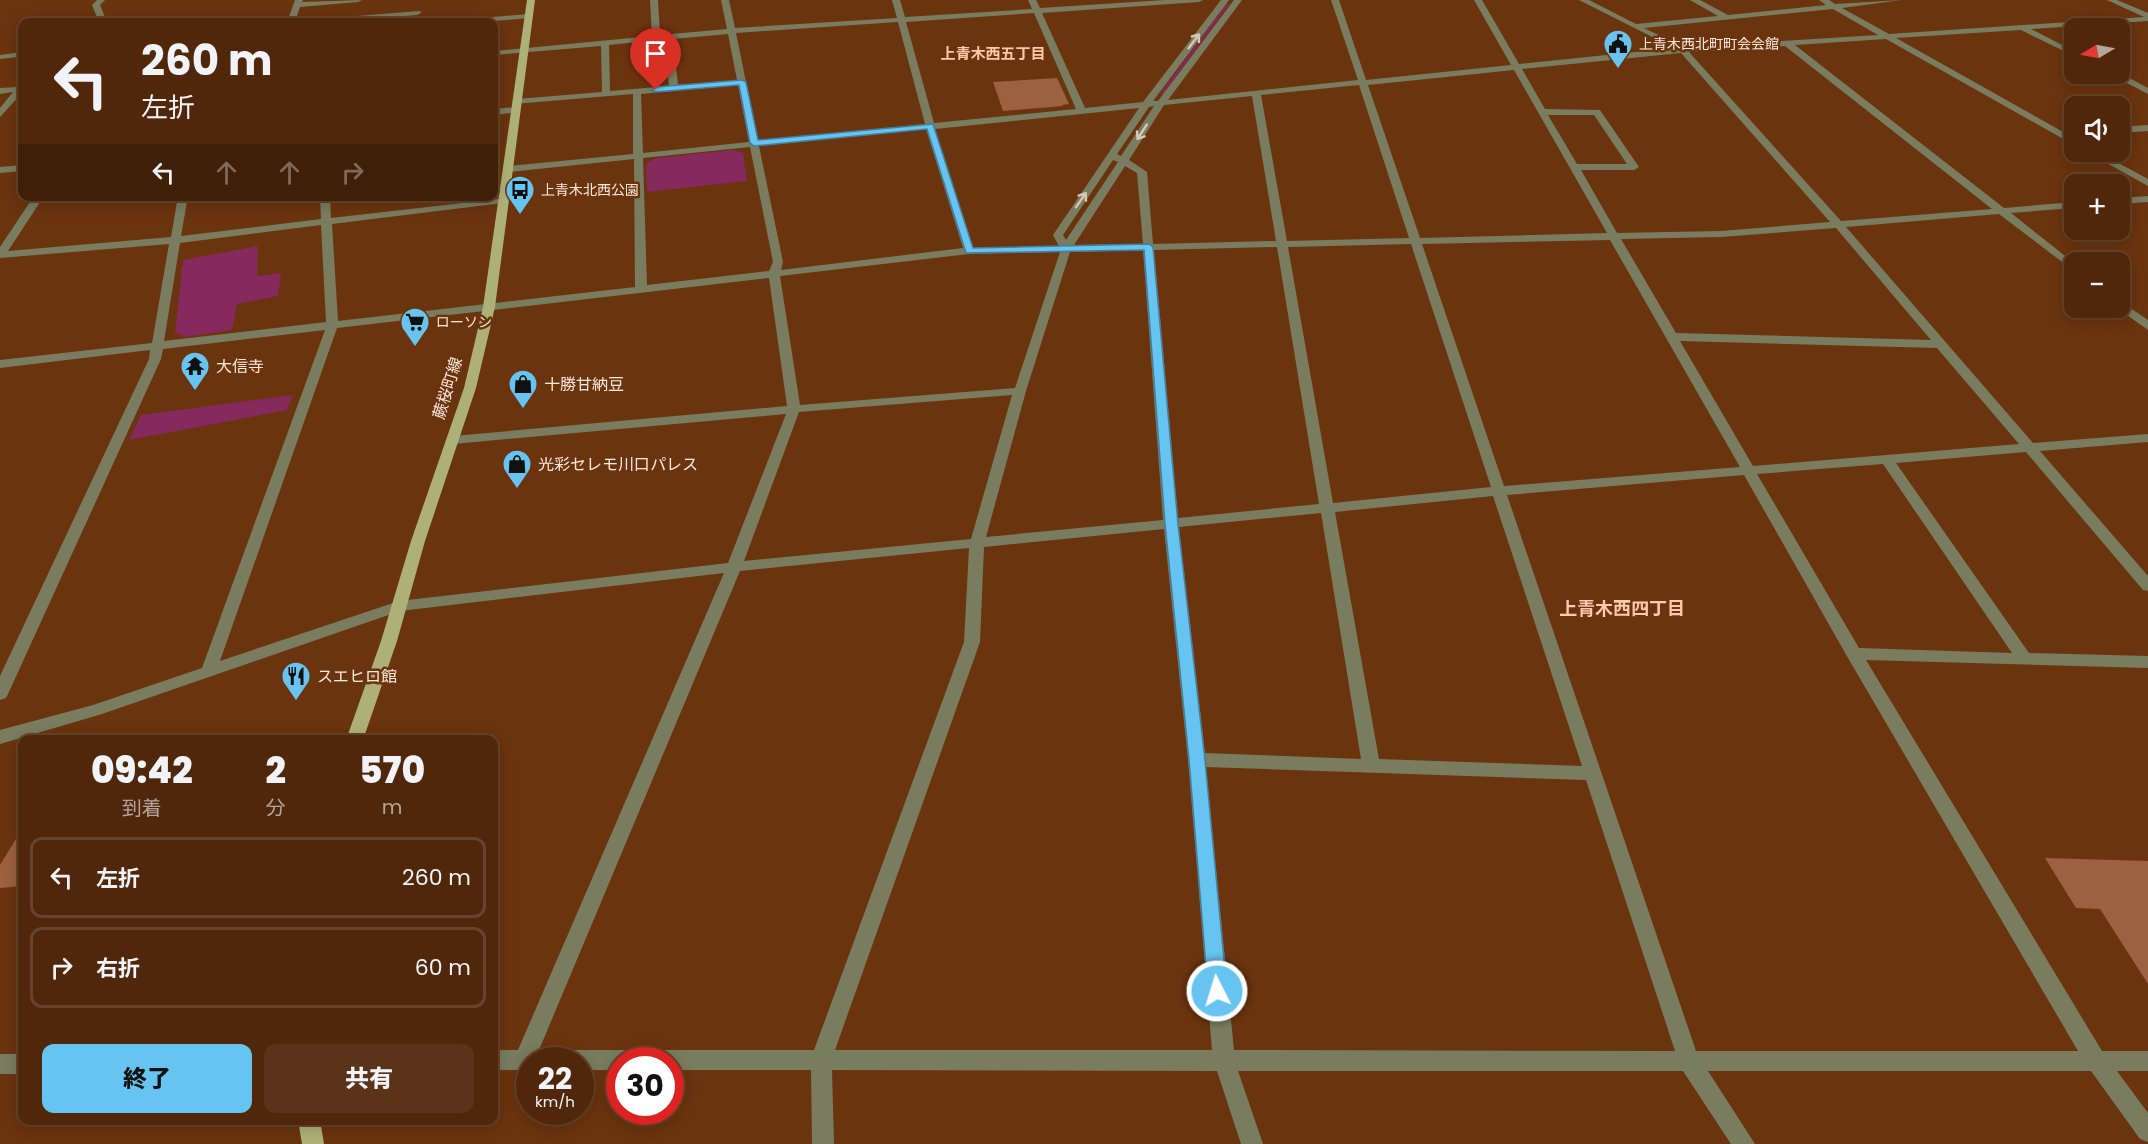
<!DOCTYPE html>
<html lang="ja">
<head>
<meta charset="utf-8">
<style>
  :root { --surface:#50270a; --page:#5a3318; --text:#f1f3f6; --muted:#b4a59c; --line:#67442b; --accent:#67c4f0 }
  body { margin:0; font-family:Poppins,"Noto Sans JP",sans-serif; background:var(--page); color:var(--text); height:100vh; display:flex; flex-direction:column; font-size:22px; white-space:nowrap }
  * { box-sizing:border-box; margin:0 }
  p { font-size:20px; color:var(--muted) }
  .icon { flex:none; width:33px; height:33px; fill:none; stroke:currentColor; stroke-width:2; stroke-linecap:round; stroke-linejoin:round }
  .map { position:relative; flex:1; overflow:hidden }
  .details { position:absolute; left:18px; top:735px; width:480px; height:390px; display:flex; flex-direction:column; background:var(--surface); border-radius:12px; box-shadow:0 3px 15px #0003,0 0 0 2px var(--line) }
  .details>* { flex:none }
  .banner { position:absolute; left:18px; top:18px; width:480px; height:183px; border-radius:12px; box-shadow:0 3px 15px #0003,0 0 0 2px var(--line); background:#50270a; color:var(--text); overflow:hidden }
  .needle { width:39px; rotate:260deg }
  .fabs { position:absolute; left:2064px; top:18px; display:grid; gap:12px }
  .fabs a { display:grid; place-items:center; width:66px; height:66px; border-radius:12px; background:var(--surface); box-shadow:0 3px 15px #0003,0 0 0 2px var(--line); font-size:30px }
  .speed { position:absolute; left:516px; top:1047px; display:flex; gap:12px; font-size:30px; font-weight:700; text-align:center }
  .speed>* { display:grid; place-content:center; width:78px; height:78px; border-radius:50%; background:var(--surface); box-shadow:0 3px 15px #0003,0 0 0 2px var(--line); line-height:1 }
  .speed small { font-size:15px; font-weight:400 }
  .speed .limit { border:9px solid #d22; background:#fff; color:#111 }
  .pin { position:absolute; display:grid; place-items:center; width:51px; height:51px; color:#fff; margin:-62px -26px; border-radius:50% 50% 50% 0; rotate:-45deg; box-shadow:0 0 6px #0007 }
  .pin .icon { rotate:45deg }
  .me { position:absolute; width:66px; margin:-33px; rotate:355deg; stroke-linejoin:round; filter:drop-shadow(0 0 4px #0008) }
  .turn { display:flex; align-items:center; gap:21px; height:126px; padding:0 24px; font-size:27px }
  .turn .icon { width:78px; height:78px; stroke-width:2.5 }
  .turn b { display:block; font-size:42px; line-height:51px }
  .lanes { display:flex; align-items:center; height:57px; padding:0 24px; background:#0003; justify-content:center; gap:30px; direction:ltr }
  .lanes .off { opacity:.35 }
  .eta { display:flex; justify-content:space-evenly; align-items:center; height:102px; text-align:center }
  .eta b { font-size:36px; font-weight:800; line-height:42px }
  .primary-button { display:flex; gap:12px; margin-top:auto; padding:12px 24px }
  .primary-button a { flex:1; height:69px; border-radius:12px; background:var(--accent); color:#111; font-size:24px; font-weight:800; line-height:69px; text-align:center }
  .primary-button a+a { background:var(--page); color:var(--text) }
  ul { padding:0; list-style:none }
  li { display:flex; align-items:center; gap:18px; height:81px; margin:0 12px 9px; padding:0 12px; border:3px solid var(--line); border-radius:12px }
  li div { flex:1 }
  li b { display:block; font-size:22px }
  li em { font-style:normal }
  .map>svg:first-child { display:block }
  .green { fill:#86295c }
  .building { fill:#9c613e }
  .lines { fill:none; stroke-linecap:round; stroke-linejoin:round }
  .minor { fill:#7a7c60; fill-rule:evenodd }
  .major { fill:#aeb177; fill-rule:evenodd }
  .oneway { stroke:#d6c8b8 }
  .route { fill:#67c4f0; stroke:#437f9c; stroke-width:1.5 }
  .labels { text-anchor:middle; stroke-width:5; stroke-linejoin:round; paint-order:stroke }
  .far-poi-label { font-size:14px; fill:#fde8dd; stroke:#6a340e; text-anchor:start }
  .far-neighbourhood-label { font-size:15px; font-weight:bold; fill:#fdc8ab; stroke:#6a340e }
  .poi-label { font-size:16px; fill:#fde8dd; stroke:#6a340e; text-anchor:start }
  .street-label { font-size:16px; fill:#fde8dd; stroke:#6a340e }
  .neighbourhood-label { font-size:18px; font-weight:bold; fill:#fdc8ab; stroke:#6a340e }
</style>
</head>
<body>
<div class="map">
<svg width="2148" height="1144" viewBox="0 0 2148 1144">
  <rect width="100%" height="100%" fill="#6a340e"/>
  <!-- green -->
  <path class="green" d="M1230 3 1163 94H1160L1226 4Z
    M733 150 743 153 747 181 647 192 646 164 656 158Z
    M258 246 257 276 281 273 278 296 237 304 232 330 185 337 175 332 183 260Z
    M293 395 287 410 129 440 141 415Z"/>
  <!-- building -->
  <path class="building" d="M1057 78 1069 104 1062 105 1063 106 1003 111 993 82Z
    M22 829V886L0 888V865Z
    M2045 858 2148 861V984L2100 909 2076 908Z"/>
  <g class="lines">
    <!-- minor -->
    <path class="minor" d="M97 0H105L100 5 107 22H99L92 5Z
      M295 0H303L302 2 362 0 358 2 300 7 295 22H287Z
      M650 0H658L660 35 727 29 721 0H729L735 28 897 18 892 0H900L905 17 1032 9 1028 0H1036L1040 8 1165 0H1203L1199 2 1042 13 1085 108 1143 102 1221 0H1229L1153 101H1158L1234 0H1242L1168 100 1358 80 1331 0H1339L1366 80 1511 65 1474 0H1482L1519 64 1674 48 1579 0H1589L1636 24 1718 16 1690 0H1700L1728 15 1826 5 1819 0H1829L1835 4 1902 0 1842 8 1889 34 2144 17 2107 0H2117L2148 13V21L2031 29 2074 51V56L2021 30 1896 38 2074 138V145L1886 39 1795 45 2004 208 2074 202V208L2011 213 2074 263V271L1999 214 1846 227 2033 443 2148 434V442L2040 451 2148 576V591L2143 590 2026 452 1896 463 2029 653 2148 656V668L1866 660 2102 1051H2148V1071H2117L2148 1113V1142L2140 1139 2091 1071H1708L1755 1144H1731L1683 1071H1238L1263 1144H1241L1217 1071 832 1070 834 1144H812L811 1070H670V1060H620V1070H580V1060H530V1070H494V1050H518L724 573 400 611 102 714 0 744V730L93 705 202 668 325 330 163 349 161 359 8 694 6 698 0 700V676L149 359 150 350 0 368V360L152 343 169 244 0 258V247L34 196H44L8 251 171 237 178 196H188L181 236 321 219 320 196H330L331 218 507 198V202L503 203 332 224 338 321 635 287 634 159 509 172 504 169 509 166 633 154V94L514 104 513 102 517 99 602 92 601 46 494 55V51L652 36ZM1833 9 1878 35 1684 47 1644 28ZM1034 13 1076 109 934 123 906 22ZM898 22 925 124 758 141 736 33ZM728 34 737 80 678 85 673 39ZM656 40H665L669 86 610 91 609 45ZM1785 46 1992 209 1841 221 1689 52ZM1681 53 1830 222 1721 231 1617 233 1581 170H1634L1639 167 1600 110 1545 109 1522 69ZM1514 70 1607 233 1420 238 1368 85ZM738 85 749 142 643 153 641 94ZM1359 85 1409 238 1287 241 1261 95ZM1252 96 1276 241 1153 244 1147 172 1129 160 1164 105ZM1154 106 1121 156 1117 154 1149 107ZM1139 108 1053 235 1059 246 973 248 935 129ZM1548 115H1594L1627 164H1577ZM926 129 963 248 781 270 783 262 759 146ZM750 147 773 262 769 271 647 285 643 158ZM1113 160 1118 162 1066 240 1063 235ZM1125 166 1137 173 1143 244 1074 245ZM321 225 326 322 164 341 180 243ZM1836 228 1931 340 1676 333 1621 239 1721 237ZM1610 240 1740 467 1504 486 1422 244ZM1411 244 1491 487 1333 503 1288 247ZM1277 247 1319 504 1178 518 1154 250ZM1143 250 1163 520 986 537 1026 391 1070 252ZM1060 252 1015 388 800 405 780 276 969 254ZM769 278 787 406 453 436 446 440 453 444 786 414 728 563 399 601 220 661 337 328ZM1680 341 1937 348 2019 444 1753 466ZM1012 395 971 539 744 561 799 412ZM1883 464 2012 653 1859 648 1757 474ZM1744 475 1848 658 2078 1051H1696L1507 495ZM1493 496 1582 766 1379 759 1335 512ZM1321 513 1361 759 1205 753 1179 527ZM1164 529 1188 760 1212 1050H835L980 642 984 547ZM969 548 964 642 814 1050H539L740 571ZM1206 767 1586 780 1675 1051 1234 1050Z
      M420 11 421 13 417 15 330 22H303L307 20Z
      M529 14H532V18L479 22H453L457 20Z
      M22 52V93L0 117V108L13 92 0 94V88L17 87 18 57 0 59V55Z
      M2120 73 2148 88V94L2110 74Z
      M516 107 519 108V112L494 115V109Z
      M2148 125V131L2120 133V127Z
      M2087 152H2098L2148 179V186Z
      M22 165V171L0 173V167Z
      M2148 196V202L2120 204V198Z
      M2120 301 2148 320V330L2117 308H2120Z
      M0 1054H22V1074H0Z"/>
    <!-- major -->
    <path class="major" d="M527 0H535L495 307 476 388 425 541 397 641 363 740H346L381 641 411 541 464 388 483 307Z
      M298 1120H320L324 1144H302Z"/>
  </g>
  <!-- one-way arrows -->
  <defs><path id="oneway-shaft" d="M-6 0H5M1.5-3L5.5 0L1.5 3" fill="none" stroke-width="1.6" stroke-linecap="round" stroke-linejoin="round" transform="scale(1.5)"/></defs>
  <g class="oneway">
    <use href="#oneway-shaft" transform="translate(1194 41) rotate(-53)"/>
    <use href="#oneway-shaft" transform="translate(1142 132) rotate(123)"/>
    <use href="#oneway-shaft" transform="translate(1081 200) rotate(-55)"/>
  </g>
  <!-- route -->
  <path class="route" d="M742 80 746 82 758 140 933 124 973 248 1149 244 1153 247 1178 524 1205 760 1227 991 1224 997 1217 1000 1211 997 1208 991 1189 760 1165 524 1144 250 966 253 927 129 754 146 750 143 739 85 656 92 652 90 656 87Z"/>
  <!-- icons -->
  <defs>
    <g id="civic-pin" transform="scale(1.5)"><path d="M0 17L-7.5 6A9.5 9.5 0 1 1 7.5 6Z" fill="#67c4f0" stroke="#6a340e"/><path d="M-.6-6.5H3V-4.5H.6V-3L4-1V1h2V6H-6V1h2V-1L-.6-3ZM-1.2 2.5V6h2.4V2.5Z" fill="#111"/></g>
    <g id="bus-pin" transform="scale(1.5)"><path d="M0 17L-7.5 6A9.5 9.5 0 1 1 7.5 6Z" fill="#67c4f0" stroke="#6a340e"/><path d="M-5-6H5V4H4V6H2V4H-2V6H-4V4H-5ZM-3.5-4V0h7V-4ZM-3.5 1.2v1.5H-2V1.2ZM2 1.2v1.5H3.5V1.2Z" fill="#111"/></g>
    <g id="supermarket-pin" transform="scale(1.5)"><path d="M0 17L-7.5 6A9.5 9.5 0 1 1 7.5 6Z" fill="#67c4f0" stroke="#6a340e"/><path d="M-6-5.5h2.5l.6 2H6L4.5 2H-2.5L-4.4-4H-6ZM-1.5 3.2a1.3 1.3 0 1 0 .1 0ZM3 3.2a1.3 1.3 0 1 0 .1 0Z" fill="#111"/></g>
    <g id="temple-pin" transform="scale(1.5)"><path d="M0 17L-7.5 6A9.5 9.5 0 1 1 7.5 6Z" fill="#67c4f0" stroke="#6a340e"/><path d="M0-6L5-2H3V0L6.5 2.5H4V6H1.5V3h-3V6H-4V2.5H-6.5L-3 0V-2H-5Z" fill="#111"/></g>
    <g id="shop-pin" transform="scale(1.5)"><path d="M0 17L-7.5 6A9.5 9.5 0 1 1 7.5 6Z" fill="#67c4f0" stroke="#6a340e"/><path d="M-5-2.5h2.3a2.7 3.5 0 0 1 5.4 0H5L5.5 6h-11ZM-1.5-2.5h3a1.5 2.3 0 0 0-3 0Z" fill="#111"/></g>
    <g id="restaurant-pin" transform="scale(1.5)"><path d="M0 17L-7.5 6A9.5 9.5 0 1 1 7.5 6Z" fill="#67c4f0" stroke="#6a340e"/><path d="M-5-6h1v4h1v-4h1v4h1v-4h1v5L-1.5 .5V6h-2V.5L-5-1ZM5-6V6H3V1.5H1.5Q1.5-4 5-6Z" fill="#111"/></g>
  </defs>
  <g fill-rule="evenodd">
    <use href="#civic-pin" x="1618" y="44"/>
    <use href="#bus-pin" x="520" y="190"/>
    <use href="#supermarket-pin" x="415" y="322"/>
    <use href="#temple-pin" x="195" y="366"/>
    <use href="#shop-pin" x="523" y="384"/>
    <use href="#shop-pin" x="517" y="464"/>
    <use href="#restaurant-pin" x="296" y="676"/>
  </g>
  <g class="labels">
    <!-- far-poi labels -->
    <g class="far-poi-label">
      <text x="1639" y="49">上青木西北町町会会館</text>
      <text x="541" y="195">上青木北西公園</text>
      <text x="436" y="327">ローソン</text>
    </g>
    <!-- far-neighbourhood labels -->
    <g class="far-neighbourhood-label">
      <text x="993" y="59">上青木西五丁目</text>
    </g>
    <!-- poi labels -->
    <g class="poi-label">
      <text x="216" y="372">大信寺</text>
      <text x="544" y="390">十勝甘納豆</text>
      <text x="538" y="470">光彩セレモ川口パレス</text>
      <text x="317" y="682">スエヒロ館</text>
    </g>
    <!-- street labels -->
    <g class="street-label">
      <text transform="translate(447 388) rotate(-73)" y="6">蕨桜町線</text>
    </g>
    <!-- neighbourhood labels -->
    <g class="neighbourhood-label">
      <text x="1622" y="615">上青木西四丁目</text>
    </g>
  </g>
</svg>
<div class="fabs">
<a><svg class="needle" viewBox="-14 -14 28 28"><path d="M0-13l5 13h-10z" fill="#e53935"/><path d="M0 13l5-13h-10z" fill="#b4a59c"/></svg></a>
<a><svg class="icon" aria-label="sound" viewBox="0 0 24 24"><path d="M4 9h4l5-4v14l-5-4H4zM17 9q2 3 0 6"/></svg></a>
<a>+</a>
<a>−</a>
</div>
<div class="speed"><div>22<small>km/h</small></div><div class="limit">30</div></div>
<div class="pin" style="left:656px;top:90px;background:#d93025"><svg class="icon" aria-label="arrive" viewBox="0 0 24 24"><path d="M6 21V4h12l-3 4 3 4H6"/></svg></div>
<svg class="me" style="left:1217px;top:991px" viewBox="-20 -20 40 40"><circle r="17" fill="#67c4f0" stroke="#fff" stroke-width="3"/><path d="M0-11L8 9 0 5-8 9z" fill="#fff"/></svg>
<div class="banner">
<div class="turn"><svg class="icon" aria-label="left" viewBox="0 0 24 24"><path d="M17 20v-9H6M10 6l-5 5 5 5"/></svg><div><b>260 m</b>左折</div></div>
<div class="lanes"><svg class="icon" aria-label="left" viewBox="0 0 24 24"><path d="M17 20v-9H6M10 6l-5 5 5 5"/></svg><svg class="icon off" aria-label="ahead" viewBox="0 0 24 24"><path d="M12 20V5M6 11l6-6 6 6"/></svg><svg class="icon off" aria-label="ahead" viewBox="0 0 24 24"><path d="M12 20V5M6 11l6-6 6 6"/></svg><svg class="icon off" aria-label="right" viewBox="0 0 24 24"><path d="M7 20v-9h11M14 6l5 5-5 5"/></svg></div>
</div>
<section class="details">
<div class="eta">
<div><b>09:42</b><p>到着</p></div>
<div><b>2</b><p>分</p></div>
<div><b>570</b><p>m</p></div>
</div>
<ul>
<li><svg class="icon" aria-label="left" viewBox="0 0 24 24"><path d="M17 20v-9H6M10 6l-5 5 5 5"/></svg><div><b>左折</b></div><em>260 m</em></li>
<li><svg class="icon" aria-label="right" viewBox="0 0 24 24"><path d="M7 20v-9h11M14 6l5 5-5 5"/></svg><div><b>右折</b></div><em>60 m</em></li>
</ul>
<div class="primary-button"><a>終了</a><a>共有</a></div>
</section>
</div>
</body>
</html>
